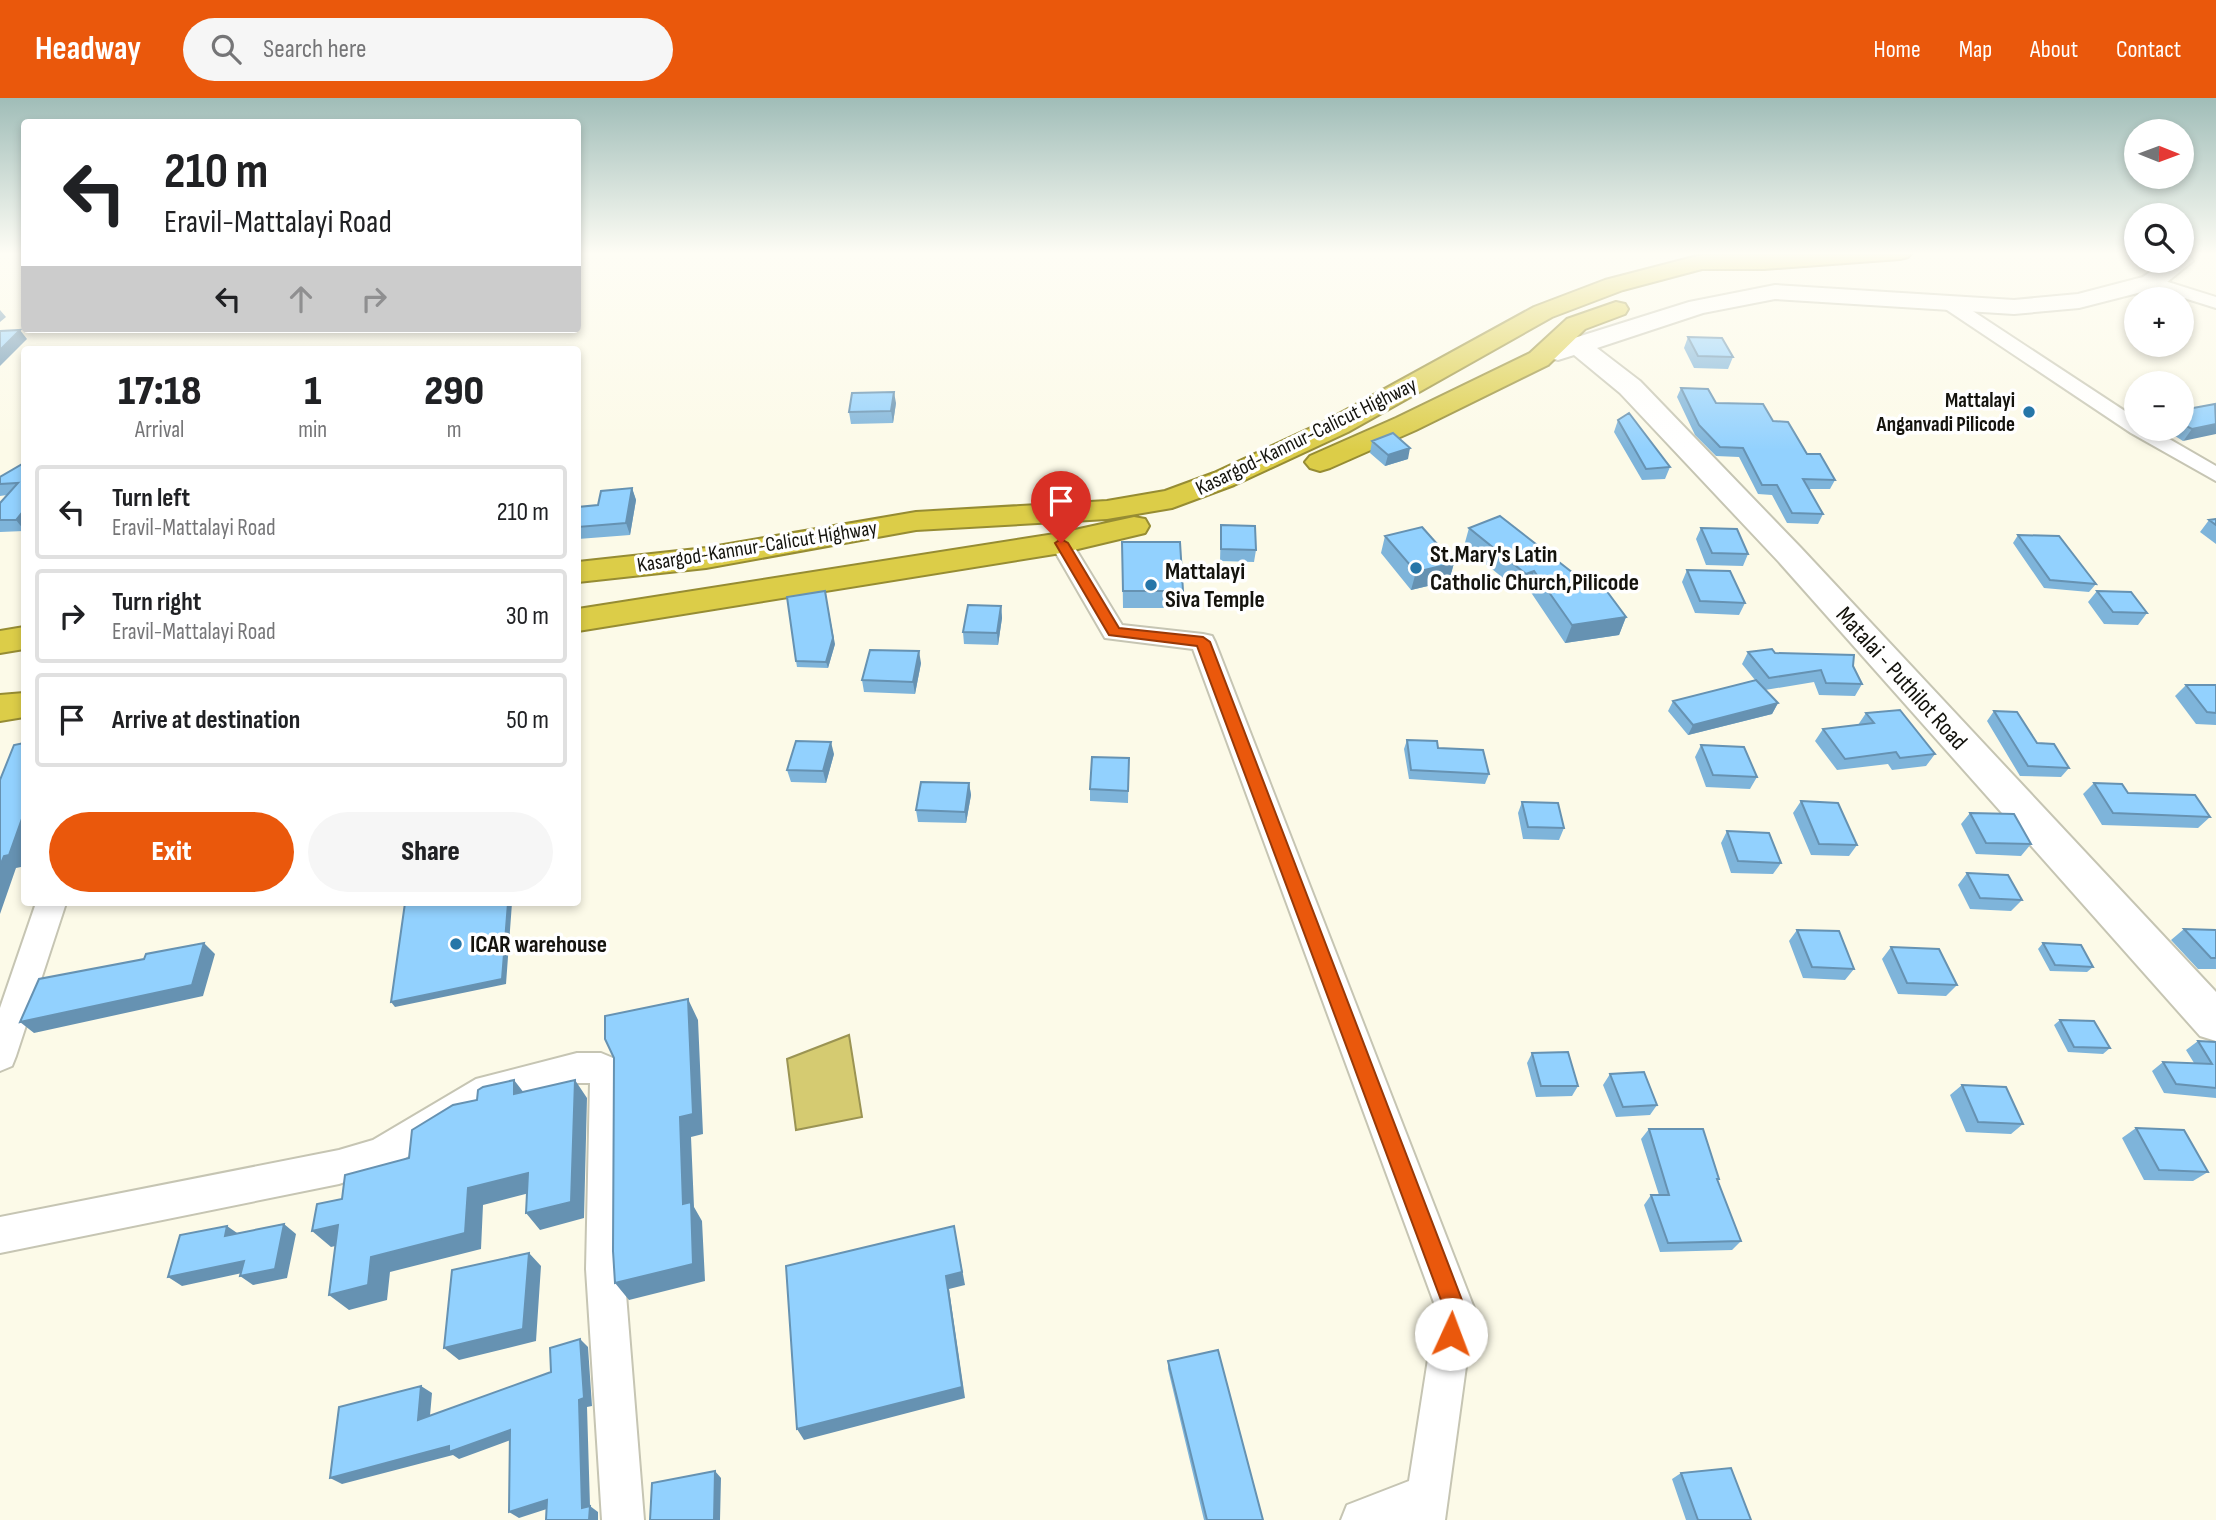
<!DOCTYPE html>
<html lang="en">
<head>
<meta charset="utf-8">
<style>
  :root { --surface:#fff; --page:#f6f6f6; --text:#202124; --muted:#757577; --line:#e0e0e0; --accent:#ea580c }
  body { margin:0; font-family:"Sofia Sans Condensed",sans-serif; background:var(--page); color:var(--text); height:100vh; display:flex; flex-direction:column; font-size:26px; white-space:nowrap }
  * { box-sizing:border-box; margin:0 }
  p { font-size:23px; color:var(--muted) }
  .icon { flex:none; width:38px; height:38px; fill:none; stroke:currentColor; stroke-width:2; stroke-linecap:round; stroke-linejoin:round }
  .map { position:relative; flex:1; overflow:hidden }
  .drawer { position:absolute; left:21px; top:248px; width:560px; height:560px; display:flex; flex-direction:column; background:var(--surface); border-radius:7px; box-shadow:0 4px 10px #0003 }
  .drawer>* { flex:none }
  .guide { position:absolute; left:21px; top:21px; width:560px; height:214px; border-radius:7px; box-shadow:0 4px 10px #0003; background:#fff; color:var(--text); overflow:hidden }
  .needle { width:46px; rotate:91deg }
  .fabs { position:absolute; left:2124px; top:21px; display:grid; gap:14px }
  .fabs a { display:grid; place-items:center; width:70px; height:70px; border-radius:50%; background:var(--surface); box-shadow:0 4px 10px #0003; font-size:35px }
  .pin { position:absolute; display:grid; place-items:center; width:60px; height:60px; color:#fff; margin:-72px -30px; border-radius:50% 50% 50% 0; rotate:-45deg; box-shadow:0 0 7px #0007 }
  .pin .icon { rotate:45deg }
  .me { position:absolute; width:77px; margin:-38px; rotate:2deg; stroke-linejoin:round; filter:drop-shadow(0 0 5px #0008) }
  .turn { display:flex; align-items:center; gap:24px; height:147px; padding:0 28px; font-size:32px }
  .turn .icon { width:91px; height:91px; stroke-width:2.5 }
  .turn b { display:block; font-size:49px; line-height:60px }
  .lanes { display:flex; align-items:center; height:66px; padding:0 28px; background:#0003; justify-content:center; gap:35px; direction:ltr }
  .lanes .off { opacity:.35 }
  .eta { display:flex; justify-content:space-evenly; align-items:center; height:119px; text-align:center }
  .eta b { font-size:42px; font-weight:800; line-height:49px }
  .primary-button { display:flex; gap:14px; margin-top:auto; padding:14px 28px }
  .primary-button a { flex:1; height:80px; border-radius:42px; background:var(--accent); color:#fff; font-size:28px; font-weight:800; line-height:80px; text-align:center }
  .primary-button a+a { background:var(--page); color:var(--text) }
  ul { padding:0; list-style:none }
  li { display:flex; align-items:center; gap:21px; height:94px; margin:0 14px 10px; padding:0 14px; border:4px solid var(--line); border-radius:7px }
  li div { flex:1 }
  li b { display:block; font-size:26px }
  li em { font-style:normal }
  header { display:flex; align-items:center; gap:42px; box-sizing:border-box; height:98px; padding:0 35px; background:var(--accent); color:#fff }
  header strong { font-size:33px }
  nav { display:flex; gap:38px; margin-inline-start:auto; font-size:24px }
  .search { width:490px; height:63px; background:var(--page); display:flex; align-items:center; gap:18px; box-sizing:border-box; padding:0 24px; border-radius:38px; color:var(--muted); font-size:26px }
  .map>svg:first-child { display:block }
  .water { fill:#d5cb71; stroke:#9b9453; stroke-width:2 }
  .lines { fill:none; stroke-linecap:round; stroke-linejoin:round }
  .street-casing { stroke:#c6c5b3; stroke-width:4 }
  .secondary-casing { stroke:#c6c5b3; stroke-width:4 }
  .highway-casing { stroke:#968c33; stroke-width:4 }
  .street { fill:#fff; fill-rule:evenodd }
  .secondary { fill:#fff; fill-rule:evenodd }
  .highway { fill:#dccd48; fill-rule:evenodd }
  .wall { fill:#7eb4da }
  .shaded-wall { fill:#6692b2 }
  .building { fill:#92d1fe; stroke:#6692b2; stroke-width:2 }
  .route { fill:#ea580c; stroke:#983908; stroke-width:2 }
  .poi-dot { fill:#2676a8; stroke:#fff; stroke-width:2.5 }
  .labels { text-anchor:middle; stroke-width:7; stroke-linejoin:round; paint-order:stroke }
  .far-poi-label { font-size:21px; font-weight:bold; fill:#14130d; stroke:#fff; text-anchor:end }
  .far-street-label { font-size:21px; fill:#14130d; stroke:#fff }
  .poi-label { font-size:24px; font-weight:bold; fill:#14130d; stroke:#fff; text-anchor:start }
  .street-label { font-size:24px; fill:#14130d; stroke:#fff }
</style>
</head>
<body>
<header>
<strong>Headway</strong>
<div class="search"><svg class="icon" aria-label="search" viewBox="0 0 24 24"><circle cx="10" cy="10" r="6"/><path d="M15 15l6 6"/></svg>Search here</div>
<nav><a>Home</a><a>Map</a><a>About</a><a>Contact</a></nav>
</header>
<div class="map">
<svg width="2216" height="1422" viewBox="0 0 2216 1422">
  <rect width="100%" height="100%" fill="#fcfae8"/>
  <!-- water -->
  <path class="water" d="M849 937 862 1019 796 1032 787 961Z"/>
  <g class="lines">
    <!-- street casing -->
    <g class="street-casing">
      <path id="street" d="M2152 179 2216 199V210L2146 188 2143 184 2146 180Z
        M1950 201 1956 202 2137 321V331H2152L2216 368V383L2131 335 1944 210 1941 206Z
        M1061 438 1069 440 1122 527 1203 536 1212 538 1215 544 1474 1210 1445 1422H1341L1347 1407 1409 1383 1436 1210 1193 551 1105 540 1050 445 1053 440Z
        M36 805H66L16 958 12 968 0 973V910Z
        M577 955H601L613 960 624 981V1171L644 1422H602L586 1171 590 985H577L496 1005 394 1067 339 1086 0 1155V1119L339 1052 373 1042 476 981Z"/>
    </g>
    <!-- secondary casing -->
    <g class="secondary-casing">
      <path id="secondary" d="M2182 156 2189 158 2193 163 2161 189 2079 210 2014 216 1775 201 1703 215 1597 250 1640 283 1801 450 2216 894V943L2200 938 1779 464 1620 295 1574 257 1558 262 1549 260 1545 254 1549 248 1568 242 1689 204 1775 187 2014 202 2078 196 2143 179 2166 163H2182Z"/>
    </g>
    <!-- highway casing -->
    <g class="highway-casing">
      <path id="highway" d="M1810 154H1912L1908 159 1900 161 1764 171H1702L1623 192 1552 219 1348 334 1234 387 1172 410 1107 421 916 432 706 470 578 484V464L706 450 916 414 1107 403 1165 393 1214 375 1328 322 1534 209 1605 182 1701 157Z
        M1616 204 1625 206 1628 211 1625 216 1585 231 1548 267 1416 332 1330 370 1320 373 1310 370 1305 364 1310 358 1396 320 1530 255 1567 221Z
        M1134 419 1145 421 1149 428 1145 435 1061 455 578 533V511L1061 435Z
        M24 529V551L0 555V533Z
        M24 595V619L0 623V597Z"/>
    </g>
    <!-- street -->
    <use href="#street" class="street"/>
    <!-- secondary -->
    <use href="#secondary" class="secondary"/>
    <!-- highway -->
    <use href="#highway" class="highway"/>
  </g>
  <!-- wall -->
  <path class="wall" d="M1688 239 1733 259 1728 271 1694 270 1684 250Z
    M1681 290 1716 305 1773 323 1835 382 1830 391H1809L1823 416 1818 426 1787 425 1772 397 1758 396 1739 359 1716 358 1695 337 1677 299Z
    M896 305 893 325 851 326 849 314Z
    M2215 306 2183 343 2164 331H2182V312Z
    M1618 322 1670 369 1665 381 1642 382 1614 334Z
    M1372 343 1408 361 1385 368 1370 355Z
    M24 365V433L0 434V405L7 397 0 398V379Z
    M632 390 636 402 630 437 578 441V409L598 407Z
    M2216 421V446L2200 434 2209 422Z
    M1221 427 1256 452 1254 464 1220 463Z
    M1469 430 1626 519 1619 537 1565 545 1528 490 1520 494 1464 448Z
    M1701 430 1748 456 1743 468 1706 467 1696 441Z
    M2018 437 2096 486 2089 494 2044 490 2013 445Z
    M1385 438 1454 465 1449 483 1411 492 1381 455Z
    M1122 444 1183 493 1182 510H1123Z
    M1687 472 1745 505 1739 517 1695 515 1682 484Z
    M2097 493 2147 515 2138 527 2104 526 2088 504Z
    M1001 508 1002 520 998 547 964 546 963 534Z
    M835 546 828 570 797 569 796 563Z
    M1748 554 1775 555 1853 568 1862 586 1855 598 1819 597 1814 584 1765 592 1778 605 1772 616 1688 637 1668 613 1673 603 1755 582 1742 566Z
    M921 565 915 596 864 594 862 582Z
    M2186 587H2216V627L2196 626 2175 598Z
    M1994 613 2069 670 2061 679 2020 678 1987 623Z
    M1866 615 1935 656 1926 668 1892 672 1888 666 1837 672 1815 643 1823 631 1858 627Z
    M1407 642 1438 650 1489 676 1485 686 1409 681 1404 651Z
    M1701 647 1757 679 1750 691 1706 689 1695 659Z
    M834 656 826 685 791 684 787 672Z
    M1129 660 1128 705 1090 703V691Z
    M969 685 971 697 966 725 918 724 916 712Z
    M2094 685 2128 695 2210 719 2198 730 2102 727 2083 696Z
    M1801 703 1857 747 1849 758 1811 757 1793 715Z
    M1522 704 1564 730 1559 742 1523 741 1518 715Z
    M1970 715 2031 746 2021 758 1976 756 1961 726Z
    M1727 733 1781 765 1773 776 1731 775 1721 745Z
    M1967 775 2022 802 2011 813 1970 811 1958 787Z
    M2184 831 2216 832V871H2198L2171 842Z
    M1797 832 1854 871 1845 882 1803 880 1789 843Z
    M2043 845 2093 869 2087 874 2050 873 2038 851Z
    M1891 849 1957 887 1946 898 1898 896 1882 861Z
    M2060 922 2110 950 2103 956 2068 954 2054 927Z
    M2198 943 2216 944V1000L2164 995 2152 973 2163 964 2194 965 2186 952Z
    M1532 955 1578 988 1572 998 1536 999 1527 965Z
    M1610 976 1657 1007 1650 1017 1616 1019 1603 987Z
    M1962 987 2023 1026 2011 1036 1966 1034 1950 997Z
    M2136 1030 2208 1074 2193 1083 2144 1082 2122 1040Z
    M1649 1031 1719 1081 1717 1083 1741 1143 1732 1152 1660 1154 1644 1107 1651 1097H1659L1641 1041Z
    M1168 1263 1263 1422H1204L1168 1271Z
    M1681 1375 1751 1422H1686L1672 1381Z"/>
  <!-- shaded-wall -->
  <path class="shaded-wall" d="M0 212 6 219 0 224Z
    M20 232 27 241 0 268V252Z
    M894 294 896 305 893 325 891 313Z
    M2216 326V336L2183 343 2192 331Z
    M1410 350 1408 361 1385 368 1388 357Z
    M632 390 636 402 630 437 626 425Z
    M24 412V432L16 422Z
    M1454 465 1449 483 1411 492 1416 474Z
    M1534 473 1528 490 1520 494 1526 476Z
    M826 499 835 546 828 570 826 564Z
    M1001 508 1002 520 998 547 997 535Z
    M1626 519 1619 537 1565 545 1572 527Z
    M919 553 921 565 915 596 913 584Z
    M1778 605 1772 616 1688 637 1693 627Z
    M831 644 834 656 826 685 823 673Z
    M969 685 971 697 966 725 965 714Z
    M24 715V759L21 769 16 770 0 816V768L4 758Z
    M168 805H181L170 807Z
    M508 805H512L506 886 395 909 391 904Z
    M204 845 215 856 203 898 34 935 20 924Z
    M688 901 698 922 703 1036 691 1039 694 1109 702 1123 705 1183 629 1202 615 1185 683 1106 680 1019Z
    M514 982 528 1000 514 996Z
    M575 982 587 1000 584 1120 540 1132 526 1115Z
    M528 1075 541 1092 483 1107 481 1151 390 1174 387 1202 349 1212 329 1197 371 1159 468 1090Z
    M284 1126 296 1136 287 1180 253 1187 240 1178Z
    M338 1127 357 1143 331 1149 312 1133Z
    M227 1128 240 1137 225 1138Z
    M954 1128 965 1187 949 1191 965 1300 804 1342 797 1331 946 1178Z
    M529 1155 541 1168 536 1243 459 1262 444 1250Z
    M244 1163 256 1172 182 1188 168 1179Z
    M580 1241 588 1249 592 1308 587 1309 590 1408 598 1414V1422H589L582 1410 579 1302Z
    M421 1288 432 1295 429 1329 418 1322Z
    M510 1332 519 1339 459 1361 453 1357 342 1386 330 1380Z
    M715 1373 721 1380 720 1422H714Z
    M547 1402 556 1408 519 1420 509 1414Z"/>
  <!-- building -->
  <path class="building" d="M20 232 0 252V233Z
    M1688 239 1722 240 1733 259 1698 258Z
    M1681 290 1708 291 1716 305 1763 306 1773 323 1788 324 1807 356H1820L1835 382 1803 381 1823 416 1792 415 1777 387H1762L1743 350 1720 349 1699 327Z
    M894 294 891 313 849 314 852 295Z
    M2215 306 2216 326 2192 331 2182 326V312Z
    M1629 315 1670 369 1646 371 1618 322Z
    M1393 335 1410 350 1388 357 1372 343Z
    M24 365V412L16 422H0V405L18 385 0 386V379Z
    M632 390 626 425 578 429V409L598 407 601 393Z
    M1500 418 1582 482 1597 480 1626 519 1572 527 1534 473 1526 476 1469 430Z
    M2216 421V427L2209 422Z
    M1221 427 1255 428 1256 452 1221 451Z
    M1422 429 1454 465 1416 474 1385 438Z
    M1701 430 1737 431 1748 456 1712 455Z
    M2018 437 2059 438 2096 486 2050 482Z
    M1122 444H1180L1183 493H1123Z
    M1687 472 1730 473 1745 505 1700 503Z
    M825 493 833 540 826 564 796 563 787 499Z
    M2097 493 2131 494 2147 515 2113 514Z
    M968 507 1001 508 997 535 963 534Z
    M1772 551 1775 555 1854 557 1853 568 1862 586 1826 585 1821 572 1769 580 1748 554Z
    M870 552 919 553 913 584 862 582Z
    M1756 582 1778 605 1693 627 1673 603Z
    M2186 587H2216V615L2207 614Z
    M1900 612 1935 656 1900 660 1896 654 1845 661 1823 631 1874 625 1866 615Z
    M1994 613 2017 614 2037 645 2054 646 2069 670 2028 668Z
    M1407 642 1437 643 1438 650 1483 652 1489 676 1411 672Z
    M796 643 831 644 823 673 787 672Z
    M24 645V715L9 757 4 758 0 768V682L14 647Z
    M1701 647 1744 649 1757 679 1713 677Z
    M1092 659 1129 660 1128 693 1090 691Z
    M921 684 969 685 965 714 916 712Z
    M2094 685 2122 686 2128 695 2195 697 2210 719 2113 715Z
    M1801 703 1838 705 1857 747 1819 746Z
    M1522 704 1558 705 1564 730 1528 729Z
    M1970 715 2014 716 2031 746 1986 745Z
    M1727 733 1769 735 1781 765 1738 763Z
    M1967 775 2008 777 2022 802 1980 800Z
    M405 805H508L502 881 391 904Z
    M2184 831 2216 832V860H2211Z
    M1797 832 1839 833 1854 871 1812 869Z
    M204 845 192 887 20 924 39 881 144 861 146 856Z
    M2043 845 2081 847 2093 869 2055 867Z
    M1891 849 1939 851 1957 887 1907 885Z
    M688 901 693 1016 680 1019 683 1106 691 1104 693 1166 615 1185 613 1153 614 960 605 941V918Z
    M2060 922 2094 923 2110 950 2074 949Z
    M2198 943 2216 944V990L2176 986 2163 964 2212 966Z
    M1568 954 1578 988H1541L1532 955Z
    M1644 974 1657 1007 1623 1009 1610 976Z
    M514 982V996L575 982 571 1104 526 1115 528 1075 468 1090 465 1135 371 1159 368 1187 329 1197 338 1127 312 1133 317 1106 342 1101 345 1077 409 1060 412 1032 453 1007 477 1002 478 992 483 989Z
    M1962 987 2006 989 2023 1026 1978 1024Z
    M2136 1030 2184 1032 2208 1074 2159 1072Z
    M1649 1031H1703L1719 1081H1717L1741 1143 1668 1145 1651 1097H1669Z
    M284 1126 275 1171 240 1178 244 1163 168 1179 180 1137 227 1128 225 1138Z
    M954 1128 962 1174 946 1178 962 1289 797 1331 786 1168Z
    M529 1155 523 1231 444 1250 452 1172Z
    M580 1241 584 1300 579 1302 582 1410 590 1408 589 1422H546L547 1402 509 1414 510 1332 449 1354V1348L330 1380 339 1309 421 1288 418 1322 551 1274 550 1250Z
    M1218 1252 1263 1422H1207L1168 1263Z
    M1731 1370 1751 1422H1698L1681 1375Z
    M715 1373 714 1422H650L652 1385Z"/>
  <!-- sky -->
  <linearGradient id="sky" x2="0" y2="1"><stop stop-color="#a0bdb8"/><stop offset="0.44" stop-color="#fefdf5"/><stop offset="1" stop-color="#fefdf5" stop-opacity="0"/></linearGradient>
  <rect width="2216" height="353" fill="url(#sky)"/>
  <!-- route -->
  <path class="route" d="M1061 441 1068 445 1119 530 1203 539 1210 544 1465 1210 1458 1244 1451 1247 1443 1244 1440 1236 1444 1210 1197 548 1109 537 1055 445Z"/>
  <!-- markers -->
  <g class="poi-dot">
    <circle cx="2029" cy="314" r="7"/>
    <circle cx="1416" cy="470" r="7"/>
    <circle cx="1151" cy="487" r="7"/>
    <circle cx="456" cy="846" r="7"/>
  </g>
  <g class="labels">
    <!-- far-poi labels -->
    <g class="far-poi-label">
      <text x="2015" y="309">Mattalayi<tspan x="2015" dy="24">Anganvadi Pilicode</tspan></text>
    </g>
    <!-- far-street labels -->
    <g class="far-street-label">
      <text transform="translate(1306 338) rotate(-26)" y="7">Kasargod-Kannur-Calicut Highway</text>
      <text transform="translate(757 448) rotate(-9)" y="7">Kasargod-Kannur-Calicut Highway</text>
    </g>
    <!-- poi labels -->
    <g class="poi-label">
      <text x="1430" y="464">St.Mary's Latin<tspan x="1430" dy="28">Catholic Church,Pilicode</tspan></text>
      <text x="1165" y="481">Mattalayi<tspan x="1165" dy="28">Siva Temple</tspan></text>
      <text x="470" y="854">ICAR warehouse</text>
    </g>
    <!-- street labels -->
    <g class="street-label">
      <text transform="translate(1902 580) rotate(48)" y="8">Matalai - Puthilot Road</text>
    </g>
  </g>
</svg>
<div class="fabs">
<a><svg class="needle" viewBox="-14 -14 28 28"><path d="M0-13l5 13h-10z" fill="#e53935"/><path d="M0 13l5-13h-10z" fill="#757577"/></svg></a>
<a><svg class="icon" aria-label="search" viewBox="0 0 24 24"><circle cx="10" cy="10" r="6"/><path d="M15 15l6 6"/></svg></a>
<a>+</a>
<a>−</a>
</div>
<div class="pin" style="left:1061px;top:445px;background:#d93025"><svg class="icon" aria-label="arrive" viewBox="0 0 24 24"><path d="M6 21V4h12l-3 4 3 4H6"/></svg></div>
<svg class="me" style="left:1451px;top:1236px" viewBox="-20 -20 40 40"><circle r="19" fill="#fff"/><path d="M0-13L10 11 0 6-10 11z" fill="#ea580c"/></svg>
<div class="guide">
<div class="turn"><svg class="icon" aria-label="left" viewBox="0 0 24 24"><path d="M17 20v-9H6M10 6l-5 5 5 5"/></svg><div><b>210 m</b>Eravil-Mattalayi Road</div></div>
<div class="lanes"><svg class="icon" aria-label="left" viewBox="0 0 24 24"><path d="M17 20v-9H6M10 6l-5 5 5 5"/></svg><svg class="icon off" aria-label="ahead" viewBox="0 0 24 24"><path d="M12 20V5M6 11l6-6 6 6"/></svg><svg class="icon off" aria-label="right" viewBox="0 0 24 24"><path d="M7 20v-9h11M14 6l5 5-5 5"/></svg></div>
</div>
<section class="drawer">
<div class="eta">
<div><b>17:18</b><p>Arrival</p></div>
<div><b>1</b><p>min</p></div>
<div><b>290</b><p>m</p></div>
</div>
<ul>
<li><svg class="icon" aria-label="left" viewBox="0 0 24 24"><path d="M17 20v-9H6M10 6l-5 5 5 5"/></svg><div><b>Turn left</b><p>Eravil-Mattalayi Road</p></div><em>210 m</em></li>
<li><svg class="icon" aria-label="right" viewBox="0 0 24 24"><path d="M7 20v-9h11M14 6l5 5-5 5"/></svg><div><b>Turn right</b><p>Eravil-Mattalayi Road</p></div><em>30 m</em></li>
<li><svg class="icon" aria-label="arrive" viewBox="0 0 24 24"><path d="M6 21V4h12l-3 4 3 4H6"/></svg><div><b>Arrive at destination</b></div><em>50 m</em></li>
</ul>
<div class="primary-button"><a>Exit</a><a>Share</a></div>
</section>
</div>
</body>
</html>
